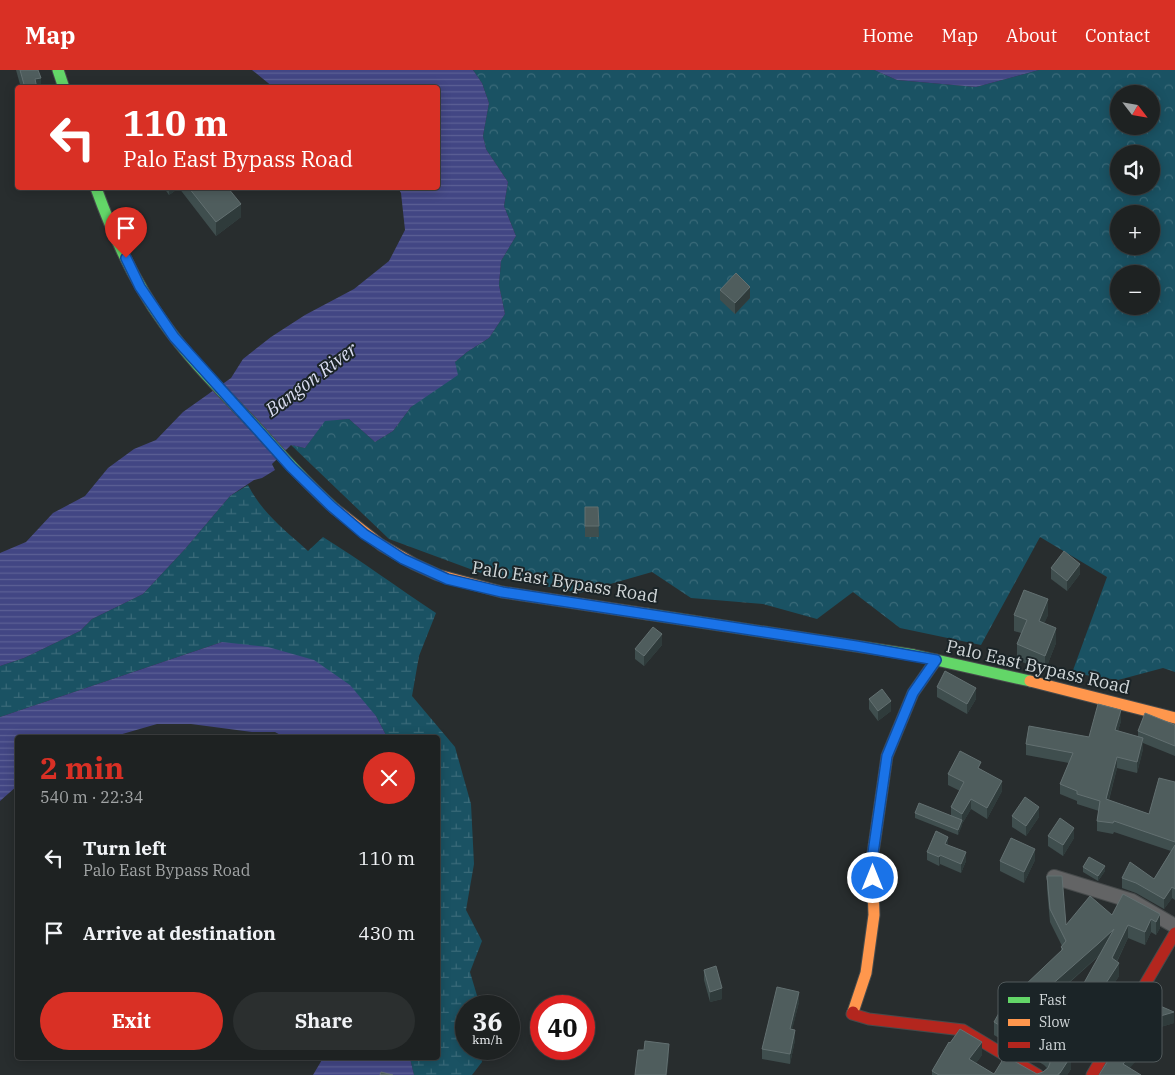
<!DOCTYPE html>
<html lang="en">
<head>
<meta charset="utf-8">
<style>
  :root { --surface:#1e2222; --page:#2b2f2f; --text:#f1f3f6; --muted:#a1a4a5; --line:#3c3f40; --accent:#d93025 }
  body { margin:0; font-family:"IBM Plex Serif",serif; background:var(--page); color:var(--text); height:100vh; display:flex; flex-direction:column; font-size:19px; white-space:nowrap }
  * { box-sizing:border-box; margin:0 }
  p { font-size:16px; color:var(--muted) }
  .icon { flex:none; width:28px; height:28px; fill:none; stroke:currentColor; stroke-width:2; stroke-linecap:round; stroke-linejoin:round }
  .map { position:relative; flex:1; overflow:hidden }
  .sheet { position:absolute; left:15px; top:665px; width:425px; height:325px; display:flex; flex-direction:column; background:var(--surface); border-radius:5px; box-shadow:0 2px 12px #0003,0 0 0 1px var(--line) }
  .sheet>* { flex:none }
  .banner { position:absolute; left:15px; top:15px; width:425px; height:105px; border-radius:5px; box-shadow:0 2px 12px #0003,0 0 0 1px var(--line); background:#d93025; color:#fff; overflow:hidden }
  .needle { width:32px; rotate:121deg }
  .controls { position:absolute; left:1110px; top:15px; display:grid; gap:10px }
  .controls a { display:grid; place-items:center; width:50px; height:50px; border-radius:50%; background:var(--surface); box-shadow:0 2px 12px #0003,0 0 0 1px var(--line); font-size:25px }
  .speed { position:absolute; left:455px; top:925px; display:flex; gap:10px; font-size:25px; font-weight:700; text-align:center }
  .speed>* { display:grid; place-content:center; width:65px; height:65px; border-radius:50%; background:var(--surface); box-shadow:0 2px 12px #0003,0 0 0 1px var(--line); line-height:1 }
  .speed small { font-size:12px; font-weight:400 }
  .speed .limit { border:8px solid #d22; background:#fff; color:#111 }
  .pin { position:absolute; display:grid; place-items:center; width:42px; height:42px; color:#fff; margin:-51px -21px; border-radius:50% 50% 50% 0; rotate:-45deg; box-shadow:0 0 5px #0007 }
  .pin .icon { rotate:45deg }
  .me { position:absolute; width:55px; margin:-28px; rotate:0deg; stroke-linejoin:round; filter:drop-shadow(0 0 4px #0008) }
  .turn { display:flex; align-items:center; gap:18px; height:105px; padding:0 25px; font-size:22px }
  .turn .icon { width:65px; height:65px; stroke-width:2.5 }
  .turn b { display:block; font-size:35px; line-height:42px }
  .round { display:grid; place-items:center; flex:none; width:52px; height:52px; border-radius:26px; background:var(--page) }
  .summary { display:flex; align-items:center; justify-content:space-between; height:85px; padding:0 25px }
  h1 { font-size:30px; font-weight:700; line-height:38px; color:var(--accent) }
  .action { display:flex; gap:10px; margin-top:auto; padding:10px 25px }
  .action a { flex:1; height:58px; border-radius:30px; background:var(--accent); color:#fff; font-size:20px; font-weight:700; line-height:58px; text-align:center }
  .action a+a { background:var(--page); color:var(--text) }
  ul { padding:0; list-style:none }
  li { display:flex; align-items:center; gap:15px; height:75px; padding:0 25px }
  li div { flex:1 }
  li b { display:block; font-size:19px }
  li em { font-style:normal }
  header { display:flex; align-items:center; gap:30px; box-sizing:border-box; height:70px; padding:0 25px; background:var(--accent); color:#fff }
  header strong { font-size:24px }
  nav { display:flex; gap:28px; margin-inline-start:auto; font-size:18px }
  .map>svg:first-child { display:block }
  .forest { fill:url(#forest-crowns); fill-rule:evenodd }
  .wetland { fill:url(#wetland-marsh) }
  .water { fill:url(#water-rules) }
  .lines { fill:none; stroke-linecap:round; stroke-linejoin:round }
  .street-casing { stroke:#474b4c; stroke-width:16 }
  .fast-casing { stroke:#474b4c; stroke-width:13 }
  .slow-casing { stroke:#474b4c; stroke-width:13 }
  .jam-casing { stroke:#474b4c; stroke-width:13 }
  .street { stroke:#636465; stroke-width:14 }
  .fast { stroke:#63d668; stroke-width:11 }
  .slow { stroke:#ff974d; stroke-width:11 }
  .jam { stroke:#b3261e; stroke-width:11 }
  .wall { fill:#3f4e4e; fill-rule:evenodd }
  .shaded-wall { fill:#2f3b3b }
  .building { fill:#4f5d5d; stroke:#637071; fill-rule:evenodd }
  .route-casing { stroke:#114b97; stroke-width:12 }
  .route { stroke:#1a73e8; stroke-width:9 }
  .labels { text-anchor:middle; stroke-width:4; stroke-linejoin:round; paint-order:stroke }
  .street-label { font-size:18px; fill:#d1d7d9; stroke:#1b2427 }
  .water-label { font-size:19px; font-style:italic; fill:#daddf1; stroke:#1b2427 }
  .key { fill:#1b2427; stroke:#525a5c; stroke-width:1 }
  .key-label { font-size:14px; fill:#d1d7d9 }
</style>
</head>
<body>
<header>
<strong>Map</strong>
<nav><a>Home</a><a>Map</a><a>About</a><a>Contact</a></nav>
</header>
<div class="map">
<svg width="1175" height="1005" viewBox="0 0 1175 1005">
  <defs>
    <pattern id="forest-crowns" width="20" height="18" patternUnits="userSpaceOnUse" patternTransform="scale(1.25)"><rect width="20" height="18" fill="#1a5263"/><path d="M2 6a3 3 0 1 1 6 0M12 15a3 3 0 1 1 6 0" fill="none" stroke="#3a6a79"/></pattern>
    <pattern id="wetland-marsh" width="20" height="14" patternUnits="userSpaceOnUse" patternTransform="scale(1.25)"><rect width="20" height="14" fill="#1a5263"/><path d="M1 5h8M5 5V1M11 12h8M15 12V8" fill="none" stroke="#3a6a79"/></pattern>
    <pattern id="water-rules" width="6" height="5" patternUnits="userSpaceOnUse" patternTransform="scale(1.25)"><rect width="6" height="5" fill="#424684"/><path d="M0 2.5h6" fill="none" stroke="#5c6095"/></pattern>
  </defs>
  <rect width="100%" height="100%" fill="#282d2e"/>
  <!-- forest -->
  <path class="forest" d="M473 0H874L897 10 976 17 1039 0H1175V602L1163 598 1118 610 1072 603 1107 507 1040 467 981 575 900 558 853 522 817 549 763 534 691 528 652 502 579 523 481 503 389 469 291 375 305 378 325 350 349 349 375 372 393 361 411 337 426 325 455 292 467 282 489 268 505 244 499 215 501 191 516 166 504 136 508 112 486 79 483 66 489 33 482 13ZM1119 24H1151V56H1119ZM1119 84H1151V116H1119ZM1119 144H1151V176H1119ZM1119 204H1151V236H1119Z"/>
  <!-- wetland -->
  <path class="wetland" d="M248 415C262 443 285 460 308 481L323 467C362 491 398 518 436 543L419 586 412 626 455 677 471 734 474 794 466 840 482 871 470 902 478 929 479 936H466V979H481L482 992 472 1005H414L410 988H438V668L387 667 376 646 222 572 0 647V596L24 588 80 561 92 549 143 524 185 479 230 426Z"/>
  <!-- water -->
  <path class="water" d="M252 0H473L482 13 489 33 483 66 486 79 508 112 504 136 516 166 501 191 499 215 505 244 489 268 467 282 455 292 458 305 411 337 393 361 375 372 349 349 325 351 305 378 291 375 272 394 275 400 262 408 254 410 230 426 185 479 143 524 92 549 80 561 24 588 0 596V483L26 472 53 443 85 426 108 398 134 379 156 370 183 342 231 308 243 289 271 267 305 245 354 219 389 191 405 160 401 123 398 118H438V18L273 17Z
    M874 0H1039L976 17 897 10Z
    M222 572 268 577 314 590 350 615 376 646 387 667H284L275 662H252L191 654H157L112 667 18 668 17 716 0 731V647Z
    M323 988H410L414 1005H313Z"/>
  <g class="lines">
    <!-- street casing -->
    <g class="street-casing">
      <path id="street" d="M1054 807 1132 831 1175 856"/>
    </g>
    <!-- fast casing -->
    <g class="fast-casing">
      <path id="fast" d="M58 0 64 18
        M96 118C113 165 134 212 164 253 190 290 223 322 254 355 280 384 306 413 335 439
        M647 544 914 585 1030 611"/>
    </g>
    <!-- slow casing -->
    <g class="slow-casing">
      <path id="slow" d="M335 439 381 475 414 494 438 505 502 522 647 544
        M1030 611 1175 648
        M853 942 866 903 874 845 872 790 887 686 913 623 936 590"/>
    </g>
    <!-- jam casing -->
    <g class="jam-casing">
      <path id="jam" d="M853 942 852 944 869 949 963 960 1038 1005
        M1092 1005 1175 863"/>
    </g>
    <!-- street -->
    <use href="#street" class="street"/>
    <!-- fast -->
    <use href="#fast" class="fast"/>
    <!-- slow -->
    <use href="#slow" class="slow"/>
    <!-- jam -->
    <use href="#jam" class="jam"/>
  </g>
  <!-- wall -->
  <path class="wall" d="M16 0H38L41 18H21Z
    M164 118H228L241 147 216 166 179 118 169 125Z
    M720 220 750 228 735 244 720 230Z
    M585 437H598L599 467H585Z
    M1051 498 1080 504 1067 521 1051 509Z
    M1014 545H1048L1044 553 1056 573 1045 601 1017 590V574L1021 563 1014 561Z
    M662 575 644 596 635 589V579Z
    M937 617 976 629 967 644 937 627Z
    M869 629 891 641 878 651 869 639Z
    M1121 651 1118 661 1138 667V661L1175 655V686L1143 673V679L1137 703 1117 698 1109 730 1149 744 1175 712V830L1172 828 1164 839 1136 823 1122 818V808L1154 809 1171 781 1114 762 1113 764 1097 761V751L1099 741 1077 734V731L1060 724V714L1069 693 1026 685V674L1089 667Z
    M981 699 1002 721 987 749 971 739 962 754 958 765 915 748V743L951 746V737L960 721 948 715V704Z
    M1012 746 1039 747 1026 766 1012 757Z
    M1048 766 1074 768 1063 786 1048 776Z
    M948 775 966 791 961 803 940 794 939 796 927 790V782Z
    M1035 790 1024 813 1000 801V791Z
    M1083 797 1105 801 1098 811 1083 802Z
    M1047 806 1066 855 1112 845 1160 844V858L1156 865 1151 862 1145 875 1128 868 1117 892 1119 906 1100 935V938L1085 965 1082 963 1067 984 1071 999 1067 1005H932V1001L982 985 976 993 994 1004H1037L1043 1002 1047 998 1044 995 994 965V952L1003 945 1023 917 1061 882V877L1062 876 1050 852 1047 819ZM1100 885 1075 929 1059 922Z
    M704 900 722 929 710 932 704 910Z
    M799 932 792 959 795 970 790 994 762 989V979Z
    M1136 943 1174 953 1147 961 1136 954Z"/>
  <!-- shaded-wall -->
  <path class="shaded-wall" d="M41 8V18H35V9Z
    M169 118H179L169 125Z
    M241 134V147L216 166V152Z
    M750 217V228L735 244V233Z
    M1080 494V504L1067 521V511Z
    M1048 529V545L1039 566V551Z
    M1056 558V573L1045 601V586Z
    M662 564V575L644 596V586Z
    M976 618V629L967 644V634Z
    M891 631V641L878 651V641Z
    M1121 640V651L1115 671V660Z
    M1143 668V679L1137 703V692Z
    M1117 687V698L1106 740V729Z
    M1002 711V721L987 749V738Z
    M971 729V739L962 754V744Z
    M1039 737V747L1026 766V756Z
    M962 750V756L958 765V760Z
    M1074 758V768L1063 786V775Z
    M948 767V776L945 774Z
    M1035 779V790L1024 813V802Z
    M966 782V791L961 803V794Z
    M940 785V794L939 796V787Z
    M1105 796V801L1098 811V806Z
    M1172 817V828L1164 839V829Z
    M1160 844V858L1156 865V852Z
    M1151 849V862L1145 875V862Z
    M1128 855V868L1112 901V888Z
    M1114 859V872L1049 930V917Z
    M1119 893V906L1100 935V938L1085 965V952L1099 924Z
    M722 918V929L710 932V922Z
    M799 922V932L790 969V959Z
    M1174 942V953L1147 961V950Z
    M1082 950V963L1060 993V980Z
    M795 960V970L790 994V984Z
    M1148 964V977L1124 1005 1123 994Z
    M982 972V985L969 1002V989Z
    M669 974V987L667 1005H666Z
    M1071 986V999L1067 1005H1060V1003Z"/>
  <!-- building -->
  <path class="building" d="M20 0H38L41 8 35 9 37 18H25Z
    M189 118H228L241 134 216 152Z
    M736 203 750 217 735 233 720 220Z
    M585 437H598L599 456H585Z
    M1064 481 1080 494 1067 511 1051 498Z
    M1024 520 1048 529 1039 551 1056 558 1045 586 1017 574 1027 550 1014 545Z
    M653 557 662 564 644 586 635 579Z
    M945 601 976 618 967 634 937 617Z
    M882 619 891 631 878 641 869 629Z
    M1098 634 1121 640 1115 660 1143 668 1137 692 1117 687 1106 729 1149 744 1159 708 1175 712V772L1114 751 1113 753 1097 751 1100 731 1077 724V721L1060 714 1073 683 1026 674 1029 656 1089 667Z
    M1145 643 1175 655V676L1138 661Z
    M960 681 981 692 978 698 1002 711 987 738 971 729 962 744 951 737 964 712 948 704Z
    M1025 727 1039 737 1026 756 1012 746Z
    M919 733 962 750 958 760 915 743Z
    M1060 748 1074 758 1063 775 1048 766Z
    M936 761 948 767 945 774 966 782 961 794 940 785 939 787 927 782Z
    M1011 768 1035 779 1024 802 1000 791Z
    M1175 775V819L1172 817 1164 829 1136 813 1122 808 1130 792 1154 809Z
    M1089 787 1105 796 1098 806 1083 797Z
    M1047 806H1062L1066 855 1090 826 1112 845 1123 824 1160 844 1156 852 1151 849 1145 862 1128 855 1112 888 1119 893 1099 924 1100 925 1085 952 1082 950 1060 980 1071 986 1060 1003H1059L1058 1005H939L932 1001 949 972 950 973 960 959 982 972 969 989 994 1004 1005 986 1037 1004 1043 1002 1048 998 1050 993 1049 987 1044 982 994 952 999 943 1003 945 1010 931 1012 932 1020 915 1023 917 1063 879 1061 877 1066 871 1050 839ZM1114 859 1075 929 1049 917 1099 873Z
    M716 896 722 918 710 922 704 900Z
    M777 917 799 922 790 959 795 960 790 984 762 979Z
    M1144 929 1174 942 1147 950 1136 943Z
    M1135 953 1148 964 1123 994 1141 1005H1099L1119 973Z
    M645 971 669 974 666 1005H635L638 980H644Z
    M381 1002 393 1005H380Z"/>
  <g class="lines">
    <!-- route casing -->
    <g class="route-casing">
      <path id="route" d="M126 188 140 217 174 267 291 397 331 436 364 464 403 489 447 509 502 522 856 576 936 590 913 623 887 686 872 790 873 808"/>
    </g>
    <!-- route -->
    <use href="#route" class="route"/>
  </g>
  <g class="labels">
    <!-- street labels -->
    <g class="street-label">
      <text transform="translate(565 512) rotate(9)" y="6">Palo East Bypass Road</text>
      <text transform="translate(1038 597) rotate(13)" y="6">Palo East Bypass Road</text>
    </g>
    <!-- water labels -->
    <g class="water-label">
      <text transform="translate(311 309) rotate(-37)" y="7">Bangon River</text>
    </g>
  </g>
  <!-- legend -->
  <rect x="998" y="912" width="164" height="80" rx="8" class="key"/>
  <rect x="1008" y="927" width="22" height="6" fill="#63d668"/>
  <rect x="1008" y="949" width="22" height="7" fill="#ff974d"/>
  <rect x="1008" y="972" width="22" height="6" fill="#b3261e"/>
  <g class="key-label">
    <text x="1039" y="935">Fast</text>
    <text x="1039" y="957">Slow</text>
    <text x="1039" y="980">Jam</text>
  </g>
</svg>
<div class="controls">
<a><svg class="needle" viewBox="-14 -14 28 28"><path d="M0-13l5 13h-10z" fill="#e53935"/><path d="M0 13l5-13h-10z" fill="#a1a4a5"/></svg></a>
<a><svg class="icon" aria-label="sound" viewBox="0 0 24 24"><path d="M4 9h4l5-4v14l-5-4H4zM17 9q2 3 0 6"/></svg></a>
<a>+</a>
<a>−</a>
</div>
<div class="speed"><div>36<small>km/h</small></div><div class="limit">40</div></div>
<div class="pin" style="left:126px;top:188px;background:#d93025"><svg class="icon" aria-label="arrive" viewBox="0 0 24 24"><path d="M6 21V4h12l-3 4 3 4H6"/></svg></div>
<svg class="me" style="left:873px;top:808px" viewBox="-20 -20 40 40"><circle r="17" fill="#1a73e8" stroke="#fff" stroke-width="3"/><path d="M0-11L8 9 0 5-8 9z" fill="#fff"/></svg>
<div class="banner">
<div class="turn"><svg class="icon" aria-label="left" viewBox="0 0 24 24"><path d="M17 20v-9H6M10 6l-5 5 5 5"/></svg><div><b>110 m</b>Palo East Bypass Road</div></div>
</div>
<section class="sheet">
<div class="summary"><div><h1>2 min</h1><p>540 m · 22:34</p></div><a class="round" style="background:#d93025;color:#fff"><svg class="icon" aria-label="close" viewBox="0 0 24 24"><path d="M6 6l12 12M18 6L6 18"/></svg></a></div>
<ul>
<li><svg class="icon" aria-label="left" viewBox="0 0 24 24"><path d="M17 20v-9H6M10 6l-5 5 5 5"/></svg><div><b>Turn left</b><p>Palo East Bypass Road</p></div><em>110 m</em></li>
<li><svg class="icon" aria-label="arrive" viewBox="0 0 24 24"><path d="M6 21V4h12l-3 4 3 4H6"/></svg><div><b>Arrive at destination</b></div><em>430 m</em></li>
</ul>
<div class="action"><a>Exit</a><a>Share</a></div>
</section>
</div>
</body>
</html>
